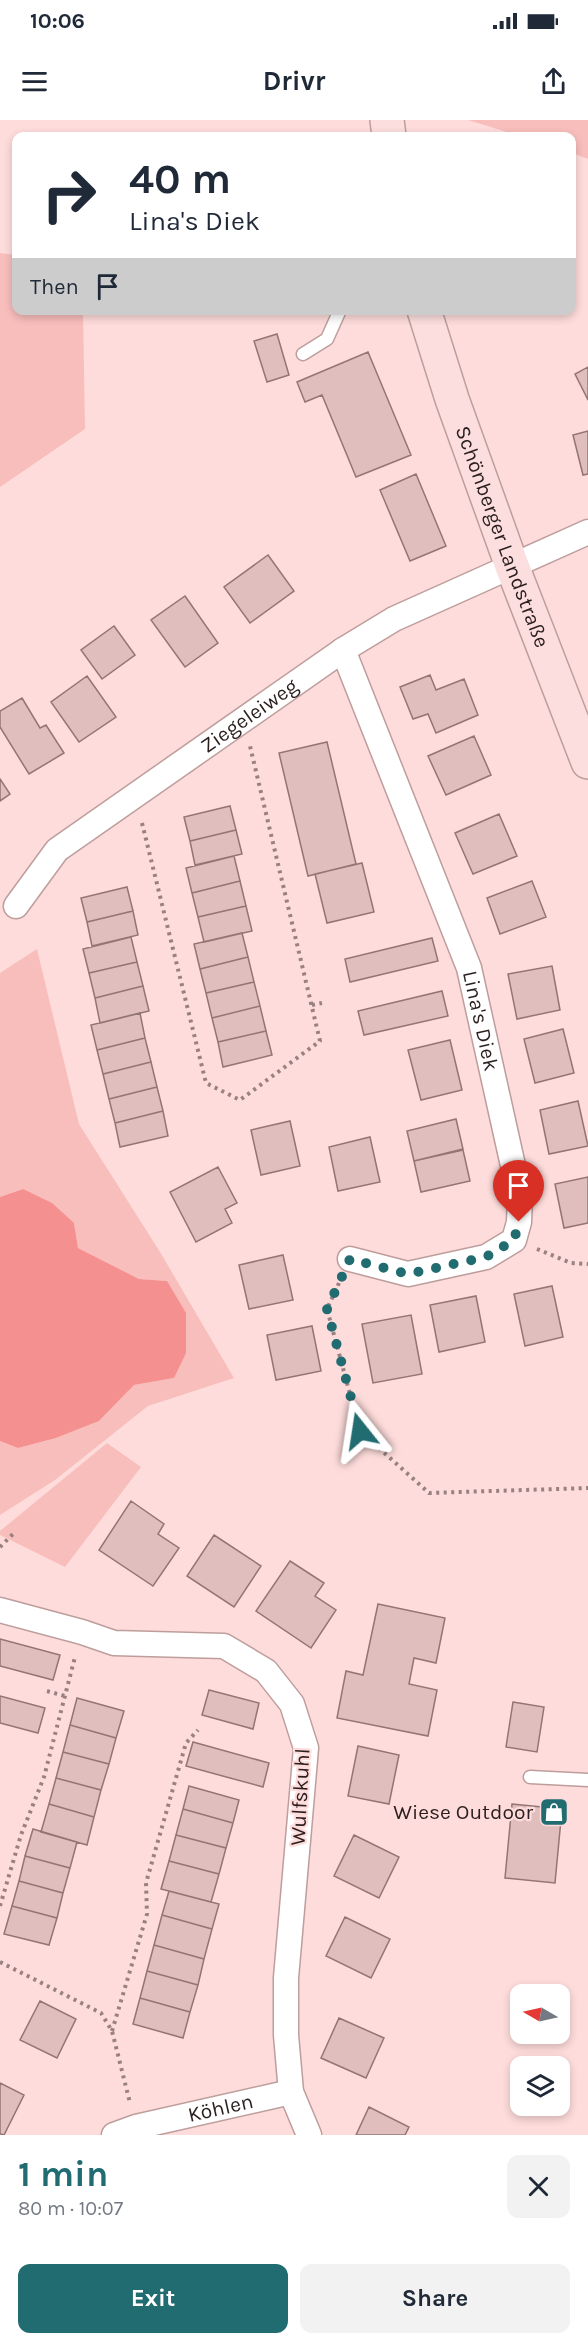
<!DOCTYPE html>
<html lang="en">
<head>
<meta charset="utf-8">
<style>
  :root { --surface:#fff; --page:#f2f2f3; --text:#1f2937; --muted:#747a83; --accent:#206c70 }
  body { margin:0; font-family:Karla,sans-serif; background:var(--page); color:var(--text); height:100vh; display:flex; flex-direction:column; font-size:22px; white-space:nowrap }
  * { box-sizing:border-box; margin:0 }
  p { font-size:20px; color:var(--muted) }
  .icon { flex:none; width:33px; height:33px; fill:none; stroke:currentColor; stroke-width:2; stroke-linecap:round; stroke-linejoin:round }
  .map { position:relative; height:2015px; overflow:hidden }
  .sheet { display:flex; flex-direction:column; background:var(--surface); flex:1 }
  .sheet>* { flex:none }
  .guide { position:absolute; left:12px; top:12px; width:564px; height:183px; border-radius:12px; box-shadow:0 3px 9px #0003; background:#fff; color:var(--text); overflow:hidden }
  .needle { width:39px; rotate:279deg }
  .controls { position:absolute; left:510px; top:1864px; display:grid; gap:12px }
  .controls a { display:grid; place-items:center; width:60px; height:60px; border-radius:12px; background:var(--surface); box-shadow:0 3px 9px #0003; font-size:30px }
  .pin { position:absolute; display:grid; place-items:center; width:51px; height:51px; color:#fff; margin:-62px -26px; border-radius:50% 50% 50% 0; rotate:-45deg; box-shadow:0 0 6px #0007 }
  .pin .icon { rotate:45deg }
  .me { position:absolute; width:66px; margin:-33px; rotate:345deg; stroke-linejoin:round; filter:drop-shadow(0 0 4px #0008) }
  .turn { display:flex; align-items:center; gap:21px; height:126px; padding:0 18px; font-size:27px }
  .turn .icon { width:78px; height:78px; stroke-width:2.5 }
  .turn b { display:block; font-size:42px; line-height:51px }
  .then { display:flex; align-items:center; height:57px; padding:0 18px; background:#0003; gap:12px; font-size:22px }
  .round { display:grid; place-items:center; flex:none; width:63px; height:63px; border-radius:12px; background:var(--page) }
  .headline { display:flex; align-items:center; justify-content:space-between; height:102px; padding:0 18px }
  h1 { font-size:36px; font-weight:700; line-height:45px; color:var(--accent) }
  .cta { display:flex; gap:12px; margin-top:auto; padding:12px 18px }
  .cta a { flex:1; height:69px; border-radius:12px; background:var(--accent); color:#fff; font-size:24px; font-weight:700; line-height:69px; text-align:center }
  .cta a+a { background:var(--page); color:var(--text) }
  .status { display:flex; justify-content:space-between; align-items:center; height:42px; padding:0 30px; background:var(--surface); direction:ltr }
  .status svg { height:16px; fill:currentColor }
  header { display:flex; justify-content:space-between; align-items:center; height:78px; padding:0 18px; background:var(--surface); font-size:27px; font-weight:700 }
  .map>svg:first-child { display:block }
  .green { fill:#f8bebc }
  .water { fill:#f59090 }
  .building { fill:#dfbebd; stroke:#937574; stroke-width:1.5 }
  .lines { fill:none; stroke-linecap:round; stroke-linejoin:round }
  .service-casing { stroke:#bd9e9c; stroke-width:15 }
  .minor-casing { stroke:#bd9e9c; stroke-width:27 }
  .secondary-casing { stroke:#bd9e9c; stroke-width:36 }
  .path { stroke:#988180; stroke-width:4; stroke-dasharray:3 4.5; stroke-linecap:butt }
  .service { stroke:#fff; stroke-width:12 }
  .minor { stroke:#fff; stroke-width:24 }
  .secondary { stroke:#fcdede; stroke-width:33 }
  .route { stroke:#206c70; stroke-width:10; stroke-dasharray:0 18 }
  .labels { text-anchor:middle; stroke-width:4.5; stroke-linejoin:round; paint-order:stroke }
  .street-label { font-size:21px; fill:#2a1e1e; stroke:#fedcdb }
  .poi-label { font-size:21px; fill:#2a1e1e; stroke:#fedcdb; text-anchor:end }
</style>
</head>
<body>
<div class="status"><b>10:06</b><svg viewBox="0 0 49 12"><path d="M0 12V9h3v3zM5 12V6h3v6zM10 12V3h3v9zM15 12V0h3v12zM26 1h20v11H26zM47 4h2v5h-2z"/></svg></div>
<header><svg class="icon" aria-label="menu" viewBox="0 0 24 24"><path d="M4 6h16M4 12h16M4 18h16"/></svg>Drivr<svg class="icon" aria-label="share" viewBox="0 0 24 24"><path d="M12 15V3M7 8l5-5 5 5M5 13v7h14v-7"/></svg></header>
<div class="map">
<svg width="588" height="2015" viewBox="0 0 588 2015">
  <rect width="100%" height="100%" fill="#fedcdb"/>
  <!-- green -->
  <path class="green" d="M468 0H588V39L572 33V16H520Z
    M0 133 16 135V190L83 191 85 309 0 367Z
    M37 829 79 1004 160 1132 234 1258 148 1286 55 1360 0 1395V1321L18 1328 56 1318 99 1301 134 1265 174 1258 167 1161 139 1159 78 1128 74 1103 23 1069 0 1077V853Z
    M107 1323 141 1347 65 1447 0 1415V1411Z"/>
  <!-- water -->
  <path class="water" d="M23 1069 52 1083 74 1103 78 1128 139 1159 167 1161 186 1193V1233L174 1258 134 1265 99 1301 56 1318 18 1328 0 1321V1077Z"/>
  <!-- building -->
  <path class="building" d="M277 214 289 255 267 262 254 221Z
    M368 232 411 335 356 357 322 275 305 282 297 262Z
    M588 247V280L575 254Z
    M588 311V354L583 355 573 315Z
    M416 354 446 426 410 441 380 370Z
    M268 435 294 471 250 503 224 467Z
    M185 476 218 523 185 547 151 500Z
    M114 506 135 535 102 559 81 530Z
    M430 555 436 570 464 559 478 595 436 613 428 594 413 599 400 567Z
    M87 556 116 597 79 622 51 582Z
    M22 578 40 608 46 605 64 633 29 654 0 607V591Z
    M474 616 491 655 446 675 428 636Z
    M327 622 356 744 308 756 279 633Z
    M0 659 10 674 0 681Z
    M230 686 236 710 190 721 184 697Z
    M499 694 517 736 473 754 455 713Z
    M236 710 242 734 195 745 190 721Z
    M234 736 240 761 192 773 186 748Z
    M362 743 374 792 327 803 315 754Z
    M240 761 246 786 198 797 192 773Z
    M532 761 546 797 500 814 487 778Z
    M127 767 133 791 87 802 81 778Z
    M246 786 252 811 204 822 198 797Z
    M133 791 138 815 92 826 87 802Z
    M242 813 248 837 200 849 194 824Z
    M131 817 137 842 89 853 83 829Z
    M432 818 438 841 350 862 345 839Z
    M248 837 254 862 206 873 200 849Z
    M137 842 143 866 95 878 89 853Z
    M552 846 560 890 517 899 508 854Z
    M254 862 260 886 212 898 206 873Z
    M143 866 149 891 100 903 95 878Z
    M442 871 448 896 364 915 358 891Z
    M260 886 266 911 218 922 212 898Z
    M140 893 145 918 97 930 91 905Z
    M563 909 574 953 535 963 524 919Z
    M266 911 272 935 223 947 218 922Z
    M145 918 151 942 103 954 97 930Z
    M450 920 462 970 421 980 408 930Z
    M151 942 157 967 109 979 103 954Z
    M157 967 163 991 115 1003 109 979Z
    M578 981 588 1026 549 1034 540 990Z
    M163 991 168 1016 120 1027 115 1003Z
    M456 999 463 1029 414 1041 407 1011Z
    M290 1001 300 1046 261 1055 251 1010Z
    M370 1017 380 1062 338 1071 329 1027Z
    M463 1030 470 1061 421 1072 414 1041Z
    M218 1047 237 1083 225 1089 232 1103 196 1122 170 1072Z
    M588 1057V1103L564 1108 555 1064Z
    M283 1135 293 1180 249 1189 239 1145Z
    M552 1166 563 1217 525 1226 514 1174Z
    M476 1176 485 1222 439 1232 430 1185Z
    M411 1195 422 1254 373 1263 362 1204Z
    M312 1206 321 1251 276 1260 267 1215Z
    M131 1381 164 1404 158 1414 179 1428 153 1466 99 1430Z
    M214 1415 261 1446 234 1487 187 1456Z
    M290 1441 324 1463 315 1476 336 1490 311 1528 256 1491Z
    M378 1484 445 1498 436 1543 414 1538 409 1564 437 1570 428 1616 337 1598 346 1551 363 1555Z
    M0 1519 60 1535 53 1560 0 1546Z
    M209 1570 259 1583 253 1609 202 1595Z
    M0 1576 45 1588 38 1613 0 1603Z
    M77 1578 124 1591 116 1618 70 1605Z
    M513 1582 544 1587 537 1632 506 1627Z
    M70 1605 116 1618 109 1644 63 1632Z
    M193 1622 269 1643 263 1667 186 1646Z
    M358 1626 399 1635 389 1684 348 1676Z
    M63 1632 109 1644 101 1670 56 1658Z
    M56 1658 101 1670 94 1697 49 1684Z
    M189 1666 239 1680 233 1703 183 1689Z
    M49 1684 94 1697 87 1725 41 1712Z
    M512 1684 562 1689 555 1763 505 1758Z
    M183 1689 233 1703 226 1728 176 1715Z
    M33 1709 77 1722 70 1748 25 1736Z
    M176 1715 226 1728 219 1754 169 1741Z
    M354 1715 399 1737 379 1778 334 1756Z
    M25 1736 70 1748 63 1773 19 1761Z
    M169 1741 219 1754 211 1782 161 1769Z
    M19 1761 63 1773 57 1798 12 1786Z
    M169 1771 219 1784 212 1809 162 1795Z
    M12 1786 57 1798 49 1825 4 1814Z
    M162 1795 212 1809 204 1839 154 1825Z
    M345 1797 390 1819 371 1858 326 1836Z
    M154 1825 204 1839 198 1865 147 1851Z
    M147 1851 198 1865 190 1892 140 1878Z
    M140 1878 190 1892 183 1918 133 1904Z
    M40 1881 76 1899 57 1938 20 1920Z
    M339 1898 384 1918 366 1958 321 1938Z
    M0 1963 24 1975 4 2015 0 2014Z
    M369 1987 409 2007 405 2015H356Z"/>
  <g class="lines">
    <!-- service casing -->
    <g class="service-casing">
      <path id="service" d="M303 234 327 219 340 190
        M530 1657 588 1660"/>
    </g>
    <!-- minor casing -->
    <g class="minor-casing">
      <g id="minor">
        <path id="s1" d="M343 530 469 848 520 1077 519 1102 514 1120 486 1137 408 1154 350 1139"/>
        <path id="s2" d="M16 786 57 730 343 530 394 499 588 412"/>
        <path d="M0 1490 82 1512 114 1523 224 1526 266 1551 292 1584 306 1628 286 1858V1915L291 1972 309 2015"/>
        <path id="s3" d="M114 2015 136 2007 291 1972"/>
      </g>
    </g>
    <!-- secondary casing -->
    <g class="secondary-casing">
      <g id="secondary">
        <path d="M387 0 389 16"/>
        <path id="s4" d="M424 190 452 279 512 446 588 642"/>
      </g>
    </g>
    <!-- path -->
    <path class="path" d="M142 703 206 963 240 980 320 921 250 626
      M312 885 322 883
      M537 1129 571 1143 588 1144
      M339 1163 327 1189 360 1311 429 1373 588 1368
      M0 1427 13 1414
      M47 1571 65 1576
      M0 1786 21 1715 44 1657 75 1537
      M0 1842 101 1893 112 1911 130 1983
      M112 1911 147 1794 146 1763 186 1623 198 1610"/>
    <!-- service -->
    <use href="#service" class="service"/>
    <!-- minor -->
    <use href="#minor" class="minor"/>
    <!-- secondary -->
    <use href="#secondary" class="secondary"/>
  </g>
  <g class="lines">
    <!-- route -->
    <path class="route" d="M360 1311 327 1189 350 1139 408 1154 486 1137 514 1120 519 1102"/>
  </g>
  <!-- icons -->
  <defs>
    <g id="shop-square" transform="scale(1.5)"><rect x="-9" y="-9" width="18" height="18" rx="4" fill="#206c70" stroke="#fedcdb"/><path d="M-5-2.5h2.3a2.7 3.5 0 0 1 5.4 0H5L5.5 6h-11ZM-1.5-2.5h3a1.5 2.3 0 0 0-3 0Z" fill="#fff"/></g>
  </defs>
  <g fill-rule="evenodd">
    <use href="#shop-square" x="554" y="1692"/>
  </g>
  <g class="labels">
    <!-- street labels -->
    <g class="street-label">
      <text dy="7" stroke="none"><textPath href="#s4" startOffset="240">Schönberger Landstraße</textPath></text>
      <text dy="7" stroke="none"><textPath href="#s2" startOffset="304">Ziegeleiweg</textPath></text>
      <text dy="7" stroke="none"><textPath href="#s1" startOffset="396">Lina's Diek</textPath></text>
      <text transform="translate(300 1677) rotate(-87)" y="7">Wulfskuhl</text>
      <text dy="7" stroke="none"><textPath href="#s3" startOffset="110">Köhlen</textPath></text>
    </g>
    <!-- poi labels -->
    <g class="poi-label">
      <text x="533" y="1699">Wiese Outdoor</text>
    </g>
  </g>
</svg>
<div class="controls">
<a><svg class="needle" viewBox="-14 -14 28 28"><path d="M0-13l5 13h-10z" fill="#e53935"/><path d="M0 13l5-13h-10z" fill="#747a83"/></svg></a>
<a><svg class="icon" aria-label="layers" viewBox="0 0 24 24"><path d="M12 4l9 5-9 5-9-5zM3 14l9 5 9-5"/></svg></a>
</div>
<div class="pin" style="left:519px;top:1102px;background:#d93025"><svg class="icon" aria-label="arrive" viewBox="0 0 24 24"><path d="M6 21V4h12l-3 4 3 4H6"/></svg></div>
<svg class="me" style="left:360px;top:1311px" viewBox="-20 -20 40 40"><path d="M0-17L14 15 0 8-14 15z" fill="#206c70" stroke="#fff" stroke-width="4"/></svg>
<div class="guide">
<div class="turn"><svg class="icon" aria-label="right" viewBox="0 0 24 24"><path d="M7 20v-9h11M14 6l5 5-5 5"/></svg><div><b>40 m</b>Lina's Diek</div></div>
<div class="then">Then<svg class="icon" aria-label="arrive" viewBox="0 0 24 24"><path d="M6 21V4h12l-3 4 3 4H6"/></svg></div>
</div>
</div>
<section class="sheet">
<div class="headline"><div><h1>1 min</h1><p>80 m · 10:07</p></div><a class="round"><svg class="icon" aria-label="close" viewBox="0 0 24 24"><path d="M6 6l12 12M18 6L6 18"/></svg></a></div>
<div class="cta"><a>Exit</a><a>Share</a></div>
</section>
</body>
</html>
